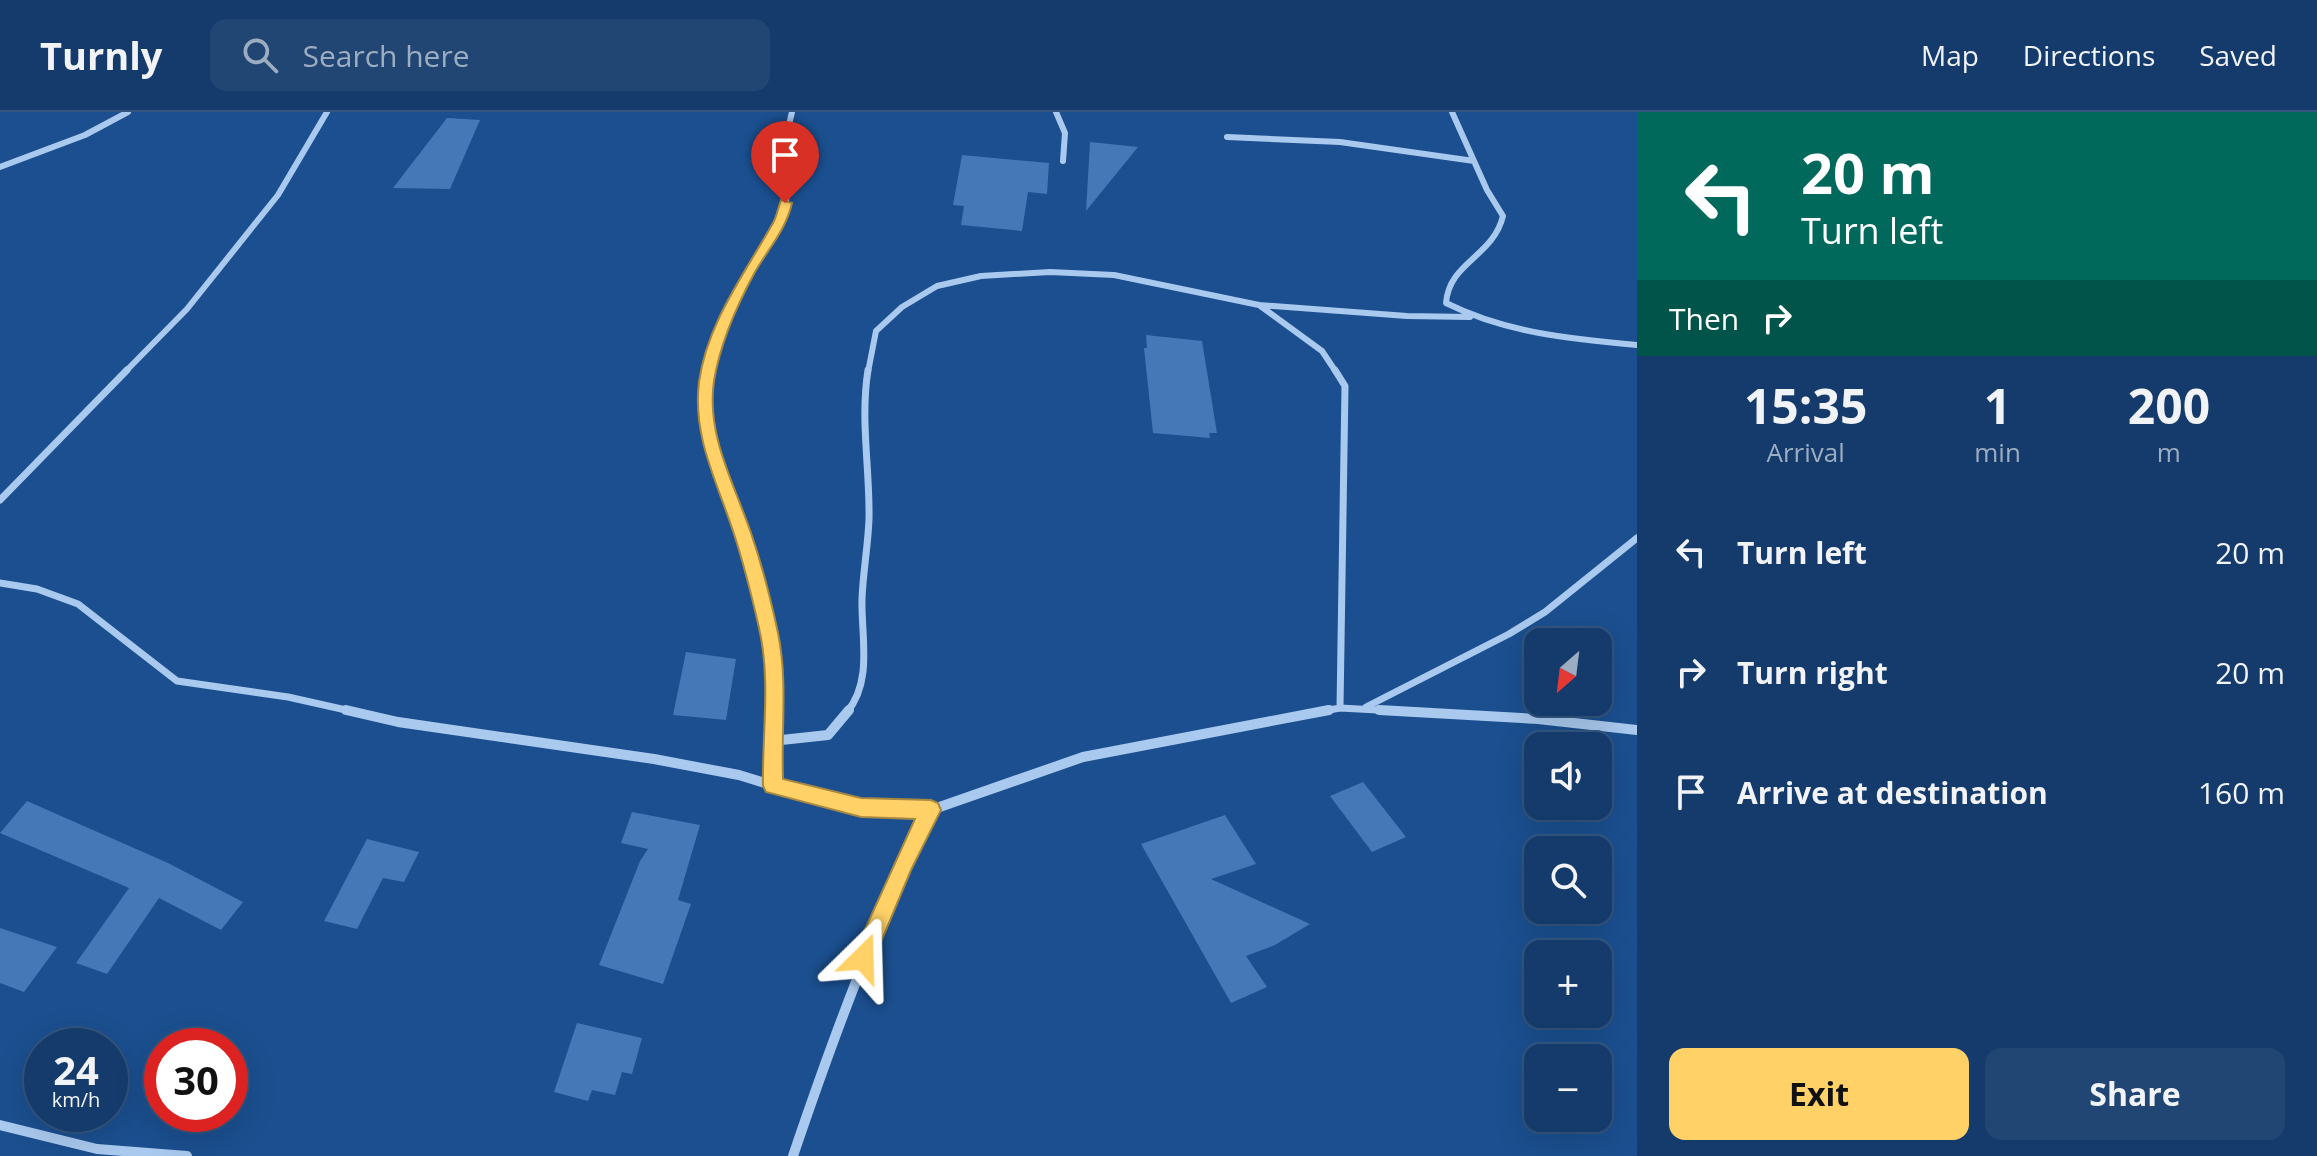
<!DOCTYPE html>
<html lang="en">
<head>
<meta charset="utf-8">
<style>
  :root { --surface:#143b6b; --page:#214673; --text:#f1f3f6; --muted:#9dadc1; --line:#33557e; --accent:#ffd166 }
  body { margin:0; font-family:"Open Sans",sans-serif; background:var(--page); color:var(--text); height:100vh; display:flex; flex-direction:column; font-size:30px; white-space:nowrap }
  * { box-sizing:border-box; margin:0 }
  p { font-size:26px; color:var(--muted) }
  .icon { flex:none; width:44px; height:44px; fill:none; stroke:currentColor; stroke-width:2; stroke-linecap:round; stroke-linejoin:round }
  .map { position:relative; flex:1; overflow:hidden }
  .panel { display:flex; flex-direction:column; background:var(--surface); width:680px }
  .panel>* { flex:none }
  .top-card { background:#00695c; color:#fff; overflow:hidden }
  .needle { width:52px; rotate:208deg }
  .fabs { position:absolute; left:1524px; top:516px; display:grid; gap:16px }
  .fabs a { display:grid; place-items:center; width:88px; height:88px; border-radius:16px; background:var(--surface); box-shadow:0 8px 32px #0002,0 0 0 2px var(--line); font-size:40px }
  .speed { position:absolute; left:24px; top:916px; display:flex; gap:16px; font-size:40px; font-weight:700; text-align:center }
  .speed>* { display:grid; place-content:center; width:104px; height:104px; border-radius:50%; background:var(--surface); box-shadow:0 8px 32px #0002,0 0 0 2px var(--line); line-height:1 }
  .speed small { font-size:20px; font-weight:400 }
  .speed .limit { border:12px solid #d22; background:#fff; color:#111 }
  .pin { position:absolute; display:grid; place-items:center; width:68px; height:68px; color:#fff; margin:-82px -34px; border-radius:50% 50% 50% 0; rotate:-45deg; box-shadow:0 0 8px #0007 }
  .pin .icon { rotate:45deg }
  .me { position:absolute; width:88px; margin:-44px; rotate:22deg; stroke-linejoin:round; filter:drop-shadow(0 0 6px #0008) }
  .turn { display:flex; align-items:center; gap:28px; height:168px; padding:0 32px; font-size:36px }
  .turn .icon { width:104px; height:104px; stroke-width:2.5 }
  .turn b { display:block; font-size:56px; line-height:68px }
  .then { display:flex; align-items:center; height:76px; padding:0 32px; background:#0003; gap:16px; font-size:30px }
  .eta { display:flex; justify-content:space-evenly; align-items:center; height:136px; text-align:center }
  .eta b { font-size:48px; font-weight:700; line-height:56px }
  .action { display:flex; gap:16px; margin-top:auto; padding:16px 32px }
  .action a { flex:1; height:92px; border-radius:16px; background:var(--accent); color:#111; font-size:32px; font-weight:700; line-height:92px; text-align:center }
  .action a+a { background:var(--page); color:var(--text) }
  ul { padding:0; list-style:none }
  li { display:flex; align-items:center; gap:24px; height:120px; padding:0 32px }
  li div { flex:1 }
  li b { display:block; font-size:30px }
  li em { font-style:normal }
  header { display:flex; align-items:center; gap:48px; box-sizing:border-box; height:112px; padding:0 40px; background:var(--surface); border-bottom:2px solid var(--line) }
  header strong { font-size:38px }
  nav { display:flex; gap:44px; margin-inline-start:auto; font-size:28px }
  .search { width:560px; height:72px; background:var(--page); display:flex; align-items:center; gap:20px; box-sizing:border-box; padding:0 28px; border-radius:16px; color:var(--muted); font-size:30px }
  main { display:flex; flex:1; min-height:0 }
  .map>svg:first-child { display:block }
  .building { fill:#4478b7 }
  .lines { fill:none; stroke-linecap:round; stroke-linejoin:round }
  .street-far2 { stroke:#a9c9ee; stroke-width:6 }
  .street-far1 { stroke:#a9c9ee; stroke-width:7 }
  .street { stroke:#a9c9ee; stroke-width:10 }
  .route { fill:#ffd166; stroke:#a68842; stroke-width:2 }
</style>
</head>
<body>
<header>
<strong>Turnly</strong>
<div class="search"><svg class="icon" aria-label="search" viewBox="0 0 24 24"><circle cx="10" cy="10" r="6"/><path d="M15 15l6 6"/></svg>Search here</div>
<nav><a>Map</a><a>Directions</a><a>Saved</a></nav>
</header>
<main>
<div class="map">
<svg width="1637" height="1044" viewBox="0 0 1637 1044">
  <rect width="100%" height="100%" fill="#1b4f8f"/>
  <!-- building -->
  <path class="building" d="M447 6 480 8 450 77 393 76Z
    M1090 30 1138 35 1086 99Z
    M962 43 1049 51 1047 82 1028 80 1022 119 961 113 964 94 953 93Z
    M1146 223 1202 229 1217 321H1209L1210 326 1153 321 1144 236H1147Z
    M686 540 736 547 726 608 673 603Z
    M1363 670 1406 725 1372 740 1330 684Z
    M27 689 168 751 243 790 221 818 159 786 107 862 76 851 129 776 0 721Z
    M632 700 700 713 678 788 691 792 663 872 599 853 640 749 648 737 621 731Z
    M1225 703 1256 752 1211 767 1310 812 1275 833 1246 844 1267 875 1231 891 1141 732Z
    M367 727 419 740 404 770 383 766 357 817 324 809Z
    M0 816 57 835 24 880 0 871Z
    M577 911 642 926 632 962 622 960 615 983 592 978 588 989 554 980Z"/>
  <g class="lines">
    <!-- street-far2 -->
    <path class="street-far2" d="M1056 0 1065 21 1063 49
      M1452 0 1487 78 1503 104C1493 145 1449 150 1446 191 1506 221 1571 227 1637 233
      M1227 25 1340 30 1474 49
      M0 55 85 23 128 0
      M1259 193 1322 239 1336 260
      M125 260 187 197 278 83 327 0
      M709 260 718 226 748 161 782 107 794 50 787 21 792 0
      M868 260 876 219 902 195 937 174 981 164 1050 160 1114 163 1259 193 1407 204 1470 205"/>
    <!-- street-far1 -->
    <path class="street-far1" d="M710 258C694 318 727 370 743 425 761 482 778 541 774 600
      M1335 258 1345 274 1340 596
      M0 388 127 258
      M0 471 37 477 78 492 177 569 288 585 355 600
      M1366 595 1509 522 1545 500 1637 426
      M847 600C873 569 861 524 862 487 863 460 868 434 869 407 870 357 860 308 868 258
      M1318 600 1340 596 1415 600"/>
    <!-- street -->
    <path class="street" d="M346 598 398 610 654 647 739 663 817 687 861 695 931 698 1083 645 1329 598
      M1379 598 1538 607 1637 618
      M772 629 828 623 849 598
      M773 674 774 598
      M0 1013 97 1037 187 1044
      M793 1044C833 926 876 810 931 698"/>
  </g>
  <!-- route -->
  <path class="route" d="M781 88 792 91C786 118 768 137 755 160 737 193 720 232 714 269 706 323 734 371 751 421 762 453 771 488 778 521 788 570 781 618 783 667L861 686 931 688 938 691 941 698 911 758 871 854 863 857 855 854 852 846 915 707 861 705 766 680 763 674C762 621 771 568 759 516 752 485 744 453 734 422 718 372 692 325 699 270 707 211 745 161 773 111 777 104 778 96 781 88Z"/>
</svg>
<div class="fabs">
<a><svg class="needle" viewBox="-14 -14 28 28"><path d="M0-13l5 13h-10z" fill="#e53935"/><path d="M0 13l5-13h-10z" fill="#9dadc1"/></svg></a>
<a><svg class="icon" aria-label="sound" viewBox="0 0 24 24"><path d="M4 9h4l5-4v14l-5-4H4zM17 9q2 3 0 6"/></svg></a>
<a><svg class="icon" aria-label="search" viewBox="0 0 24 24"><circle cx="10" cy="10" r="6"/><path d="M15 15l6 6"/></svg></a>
<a>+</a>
<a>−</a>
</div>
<div class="speed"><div>24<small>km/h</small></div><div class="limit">30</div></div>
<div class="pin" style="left:785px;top:91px;background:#d93025"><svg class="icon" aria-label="arrive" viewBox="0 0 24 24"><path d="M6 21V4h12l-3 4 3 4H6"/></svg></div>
<svg class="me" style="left:863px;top:846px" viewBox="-20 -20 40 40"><path d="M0-17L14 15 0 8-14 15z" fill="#ffd166" stroke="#fff" stroke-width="4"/></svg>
</div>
<section class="panel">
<div class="top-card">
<div class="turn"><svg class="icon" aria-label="left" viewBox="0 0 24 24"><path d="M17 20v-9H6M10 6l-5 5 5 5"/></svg><div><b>20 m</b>Turn left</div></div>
<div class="then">Then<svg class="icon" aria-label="right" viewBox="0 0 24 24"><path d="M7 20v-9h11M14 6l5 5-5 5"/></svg></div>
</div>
<div class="eta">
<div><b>15:35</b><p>Arrival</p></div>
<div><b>1</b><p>min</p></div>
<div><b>200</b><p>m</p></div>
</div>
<ul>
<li><svg class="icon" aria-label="left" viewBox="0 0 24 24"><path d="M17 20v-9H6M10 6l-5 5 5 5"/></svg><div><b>Turn left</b></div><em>20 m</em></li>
<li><svg class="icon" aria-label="right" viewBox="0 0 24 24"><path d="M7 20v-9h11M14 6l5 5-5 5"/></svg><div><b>Turn right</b></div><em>20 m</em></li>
<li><svg class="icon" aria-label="arrive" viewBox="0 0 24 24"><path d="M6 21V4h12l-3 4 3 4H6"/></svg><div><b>Arrive at destination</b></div><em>160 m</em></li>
</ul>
<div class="action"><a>Exit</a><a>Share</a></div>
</section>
</main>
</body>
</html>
